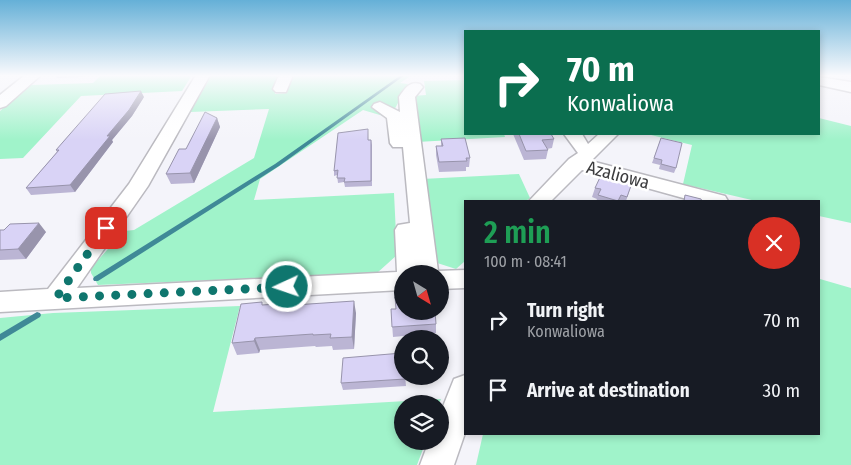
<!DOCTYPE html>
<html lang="en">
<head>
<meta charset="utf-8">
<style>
  :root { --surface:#171b24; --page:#242831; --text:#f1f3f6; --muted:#9ea1a6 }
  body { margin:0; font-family:"Fira Sans Condensed",sans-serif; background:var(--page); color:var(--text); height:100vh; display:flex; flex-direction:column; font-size:19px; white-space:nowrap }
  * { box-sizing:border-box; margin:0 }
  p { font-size:16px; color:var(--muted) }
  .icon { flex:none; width:28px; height:28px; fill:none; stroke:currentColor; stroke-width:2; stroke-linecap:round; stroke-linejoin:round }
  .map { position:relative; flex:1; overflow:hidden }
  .details { position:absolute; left:464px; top:200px; width:356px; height:235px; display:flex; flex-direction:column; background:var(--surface); border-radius:0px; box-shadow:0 2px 8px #0003 }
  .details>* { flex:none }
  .guide { position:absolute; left:464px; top:30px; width:356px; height:105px; border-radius:0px; box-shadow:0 2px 8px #0003; background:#0b6e4f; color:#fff; overflow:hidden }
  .needle { width:32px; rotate:143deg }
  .buttons { position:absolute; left:394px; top:265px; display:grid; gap:10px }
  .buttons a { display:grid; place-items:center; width:55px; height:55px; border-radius:50%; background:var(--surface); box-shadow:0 2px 8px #0003; font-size:25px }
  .pin { position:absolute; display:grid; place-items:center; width:42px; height:42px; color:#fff; margin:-21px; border-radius:10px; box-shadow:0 2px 8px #0006 }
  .me { position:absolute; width:55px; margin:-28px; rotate:267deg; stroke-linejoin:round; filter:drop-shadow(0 0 4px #0008) }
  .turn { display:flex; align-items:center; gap:18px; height:105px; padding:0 20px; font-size:22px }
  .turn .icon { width:65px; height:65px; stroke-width:2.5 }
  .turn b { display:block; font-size:35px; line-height:42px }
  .round { display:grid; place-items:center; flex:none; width:52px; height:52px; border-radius:26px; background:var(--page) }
  .head { display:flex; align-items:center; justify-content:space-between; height:85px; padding:0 20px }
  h1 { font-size:30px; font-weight:600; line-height:38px; color:#1e9e55 }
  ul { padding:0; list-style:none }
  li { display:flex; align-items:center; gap:15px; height:70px; padding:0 20px }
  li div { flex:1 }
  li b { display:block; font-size:19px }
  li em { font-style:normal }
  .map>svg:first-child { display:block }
  .green { fill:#a0f3ca }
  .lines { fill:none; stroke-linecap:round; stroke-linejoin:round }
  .stream { fill:#3f8997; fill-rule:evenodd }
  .minor-casing { stroke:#bbbac0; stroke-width:3 }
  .minor { fill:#fff; fill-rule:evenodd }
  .wall { fill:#bbb5d4 }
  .shaded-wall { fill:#9894ac }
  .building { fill:#d9d3f6; stroke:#9894ac }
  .route { stroke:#0f766e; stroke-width:9; stroke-dasharray:0 16.2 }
  .labels { text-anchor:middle; stroke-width:5; stroke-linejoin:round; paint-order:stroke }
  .street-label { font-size:18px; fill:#3c3c3e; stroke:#fff }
</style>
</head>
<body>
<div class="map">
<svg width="851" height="465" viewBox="0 0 851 465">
  <rect width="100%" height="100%" fill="#f4f4fa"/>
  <!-- green -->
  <path class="green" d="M101 75H192L182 91 81 96 23 158 0 159V111L30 85 93 83Z
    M212 75H280L275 94 287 93 292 75H412L400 83 408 84 390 118 363 110 260 179 254 200 394 193 397 255 377 273 98 285 91 273V268L124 231 134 230 254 158 269 109 190 112Z
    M465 80V134H504L505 137 417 142 411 96 426 95 424 81Z
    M819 118 851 126V223L819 216V201H756L683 184 692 145 647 134H819Z
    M519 174 530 198 526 201H465V261L456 269 434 262 422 179Z
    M819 270 820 279 851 288V465H476L483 434H819Z
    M240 306 213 412 441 399 439 404H402V441H426L417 465H0V318L53 313Z"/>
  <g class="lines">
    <!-- stream -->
    <path class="stream" d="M401 75H405L279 166 98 281H94L93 279 94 277 275 164Z
      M37 312 40 313 41 315 40 317 0 341V334Z"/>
    <!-- minor casing -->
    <g class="minor-casing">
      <path id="minor" d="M25 75H41L6 106 0 108V95Z
        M196 75H210L148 186 77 288 397 272 395 230 398 225 410 223 403 147H393L390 143 387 118 372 107 374 104 380 102 400 112 399 97C405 89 409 81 420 84L423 87 415 97 438 271 465 270V288L440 289V274H402V290L0 312V292L48 289 129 184Z
        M279 75H293L286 92H276L273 89Z
        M819 77 851 82V92L819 85Z
        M564 134H582L588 144 599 134H618L591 161 725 196 728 201H694L582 170 551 201H529L569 159 578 153Z
        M465 375V433L454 465H420L429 441H440V414L454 379Z"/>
    </g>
    <!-- minor -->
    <use href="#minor" class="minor"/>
  </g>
  <!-- wall -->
  <path class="wall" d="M55 75H84L82 77 57 78Z
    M144 97 132 116 112 140 113 142 75 192 31 195 26 188 57 152 56 150Z
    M217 118 220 127 194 183 171 184 166 174 186 149Z
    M513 134H551L554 139 552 148 547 149 548 150 546 159 524 160Z
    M661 138 676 168 674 173 659 169 660 165 652 163Z
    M441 139 470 158 469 167H466V171L439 172 436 155V146H441Z
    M369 140H371L372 145V186L345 187 344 182 338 183 337 175 334 176V171Z
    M633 180 626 201H596L597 199 592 197 595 188Z
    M0 230H4L46 232 26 259 0 260Z
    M294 303 295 305 356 313 354 349 333 350 332 346 316 347 315 346 260 350 259 353 237 355 232 343 263 305Z
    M391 309 436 324V333L393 337Z
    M405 376 406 386 343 390 341 383Z"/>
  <!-- shaded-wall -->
  <path class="shaded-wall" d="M141 91 144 97 132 116 112 140 113 142 75 192 70 185 107 136Z
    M217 118 220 127 194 183 190 173Z
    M39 223 46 232 26 259 18 249Z
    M354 301 356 313 354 349 352 337Z
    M255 338 260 350 259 353 254 341Z"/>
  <!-- building -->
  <path class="building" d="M141 91 129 110 107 136H110L70 185 26 188 59 150H56L105 94Z
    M205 112 217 118 190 173 166 174 179 149H186Z
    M368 129V140H371V181L344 182 345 178H337L338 170 334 171 338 133Z
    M519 134H551L554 139 542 140 548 150 526 151Z
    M465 138 470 158H466L467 161 439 162 436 146H443L441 139Z
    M661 138 682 143 676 168 661 164 662 160 654 158Z
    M603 171 633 180 627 197 621 195 618 201 598 195 601 189 595 188Z
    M685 195 701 199 702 201H684Z
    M39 223 18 249 0 250V230H4L10 224Z
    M402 296V311H435L436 324 392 327 391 309H396L395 297Z
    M354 301 352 337 330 338 331 334 313 335V334L255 338 254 341 232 343 241 304 262 302V305L294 303V305Z
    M402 353V376H405V379L341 383 343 358Z"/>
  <!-- sky -->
  <linearGradient id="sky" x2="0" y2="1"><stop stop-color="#65b0d7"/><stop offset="0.54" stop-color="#fafafd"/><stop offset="1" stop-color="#fafafd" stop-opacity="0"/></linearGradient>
  <rect width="851" height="140" fill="url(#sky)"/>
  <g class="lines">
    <!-- route -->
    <path class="route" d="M106 228 56 298 287 287"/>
  </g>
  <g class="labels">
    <!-- street labels -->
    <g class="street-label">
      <text transform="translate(618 175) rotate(15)" y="6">Azaliowa</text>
    </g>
  </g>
</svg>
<div class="buttons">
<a><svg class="needle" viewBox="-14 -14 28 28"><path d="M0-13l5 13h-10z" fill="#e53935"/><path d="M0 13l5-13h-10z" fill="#9ea1a6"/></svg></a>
<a><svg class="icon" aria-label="search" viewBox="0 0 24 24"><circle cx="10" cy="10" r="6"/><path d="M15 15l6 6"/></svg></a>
<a><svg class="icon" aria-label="layers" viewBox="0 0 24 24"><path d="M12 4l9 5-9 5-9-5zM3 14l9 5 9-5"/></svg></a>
</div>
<div class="pin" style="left:106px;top:228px;background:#d93025"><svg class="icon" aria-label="arrive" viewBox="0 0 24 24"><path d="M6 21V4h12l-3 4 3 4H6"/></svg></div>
<svg class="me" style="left:287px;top:287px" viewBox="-20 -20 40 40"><circle r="17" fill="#0f766e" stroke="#fff" stroke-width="3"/><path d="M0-11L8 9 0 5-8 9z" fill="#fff"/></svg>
<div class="guide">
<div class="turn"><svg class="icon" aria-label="right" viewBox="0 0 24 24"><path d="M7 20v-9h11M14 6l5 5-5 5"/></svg><div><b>70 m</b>Konwaliowa</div></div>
</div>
<section class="details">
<div class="head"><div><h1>2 min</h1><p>100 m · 08:41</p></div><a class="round" style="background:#d93025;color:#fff"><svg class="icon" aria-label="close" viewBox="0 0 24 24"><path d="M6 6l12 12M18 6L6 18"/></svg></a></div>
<ul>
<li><svg class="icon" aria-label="right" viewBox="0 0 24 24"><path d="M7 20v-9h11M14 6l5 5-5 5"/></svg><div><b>Turn right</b><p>Konwaliowa</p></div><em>70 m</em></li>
<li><svg class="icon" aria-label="arrive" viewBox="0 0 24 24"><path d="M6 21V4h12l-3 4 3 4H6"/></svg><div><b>Arrive at destination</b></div><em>30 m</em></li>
</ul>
</section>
</div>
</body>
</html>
